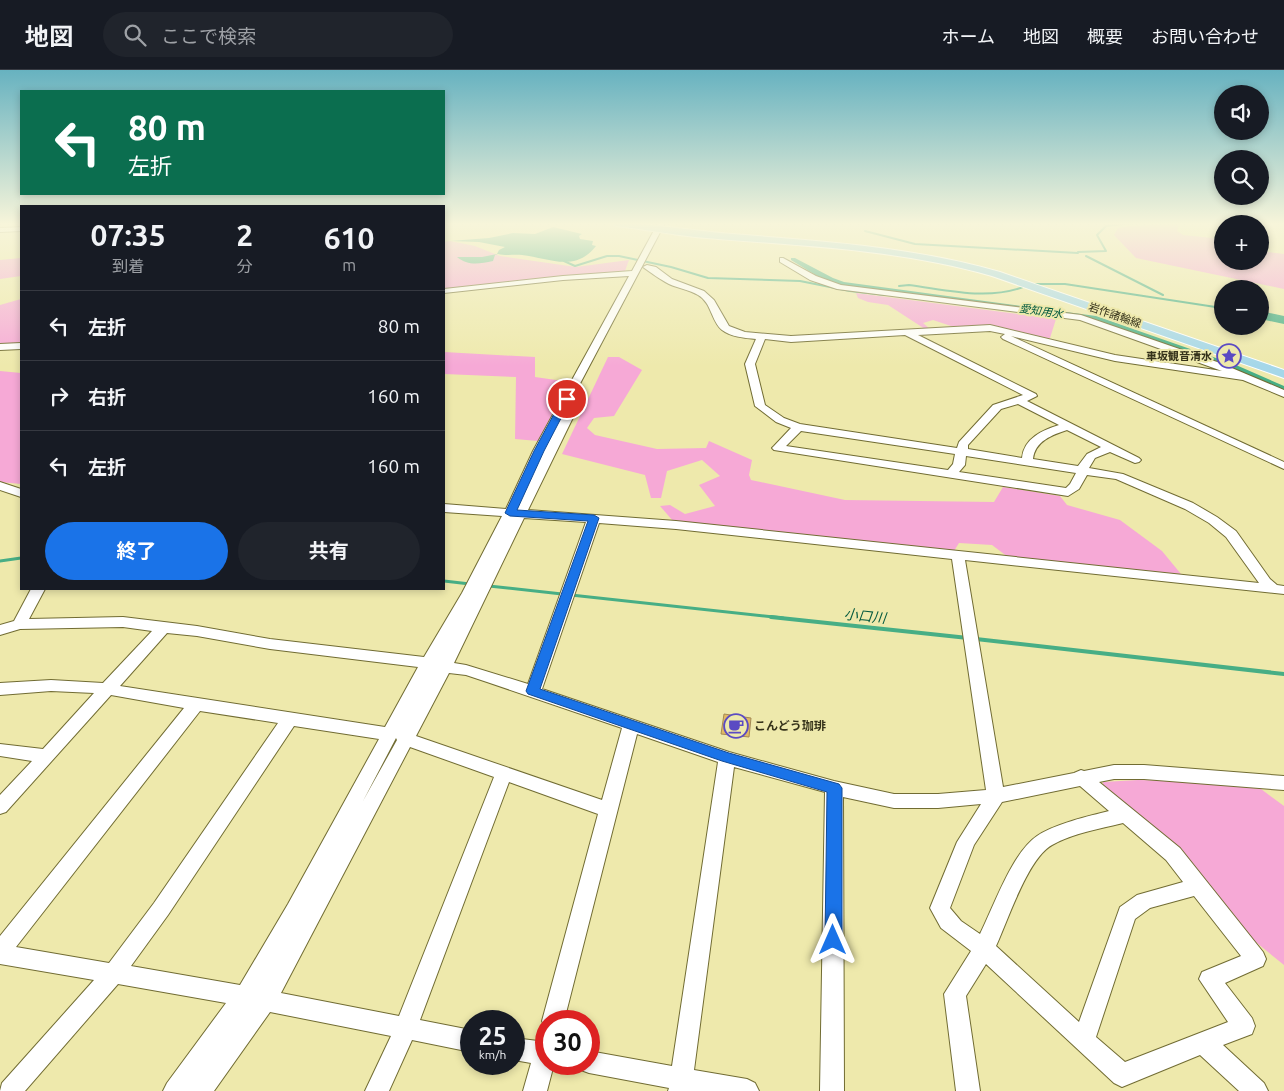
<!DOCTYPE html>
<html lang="ja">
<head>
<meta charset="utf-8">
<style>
  :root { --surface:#171b24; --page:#20242c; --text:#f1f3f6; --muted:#9ea1a6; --line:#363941; --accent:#1a73e8 }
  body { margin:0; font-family:Ubuntu,"Noto Sans JP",sans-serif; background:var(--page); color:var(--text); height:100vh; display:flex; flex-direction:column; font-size:19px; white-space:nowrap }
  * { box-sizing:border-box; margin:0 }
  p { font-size:16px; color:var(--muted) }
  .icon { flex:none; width:28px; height:28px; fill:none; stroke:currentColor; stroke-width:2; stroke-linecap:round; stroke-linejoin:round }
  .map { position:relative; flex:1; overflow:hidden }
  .drawer { position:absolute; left:20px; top:135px; width:425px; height:385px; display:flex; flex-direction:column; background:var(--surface); border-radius:0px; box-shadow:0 2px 8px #0003 }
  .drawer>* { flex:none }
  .hud { position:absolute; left:20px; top:20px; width:425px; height:105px; border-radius:0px; box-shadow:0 2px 8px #0003; background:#0b6e4f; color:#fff; overflow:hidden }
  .buttons { position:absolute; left:1214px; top:15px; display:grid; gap:10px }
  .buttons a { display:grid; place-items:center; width:55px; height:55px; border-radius:50%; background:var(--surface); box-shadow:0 2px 8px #0003; font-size:25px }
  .speed { position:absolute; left:460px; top:940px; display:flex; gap:10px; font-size:25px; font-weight:700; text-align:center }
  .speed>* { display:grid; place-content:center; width:65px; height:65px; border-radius:50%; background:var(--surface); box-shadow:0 2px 8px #0003; line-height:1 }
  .speed small { font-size:12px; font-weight:400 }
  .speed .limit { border:8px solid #d22; background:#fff; color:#111 }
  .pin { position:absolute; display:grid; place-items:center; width:42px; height:42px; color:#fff; margin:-21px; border:2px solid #fff; border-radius:50%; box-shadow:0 1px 5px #0007 }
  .me { position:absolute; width:55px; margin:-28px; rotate:0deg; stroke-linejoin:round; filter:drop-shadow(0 0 4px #0008) }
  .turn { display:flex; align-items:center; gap:18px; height:105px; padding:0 25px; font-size:22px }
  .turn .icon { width:65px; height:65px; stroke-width:2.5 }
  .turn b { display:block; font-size:35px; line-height:42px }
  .eta { display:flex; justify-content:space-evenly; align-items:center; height:85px; text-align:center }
  .eta b { font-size:30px; font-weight:700; line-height:35px }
  .button { display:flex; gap:10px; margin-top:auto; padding:10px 25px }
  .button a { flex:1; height:58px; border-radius:30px; background:var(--accent); color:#fff; font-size:20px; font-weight:700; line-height:58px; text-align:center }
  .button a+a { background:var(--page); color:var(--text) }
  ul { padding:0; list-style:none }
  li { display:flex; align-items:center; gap:15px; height:70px; padding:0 25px; border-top:1px solid var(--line) }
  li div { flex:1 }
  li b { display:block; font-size:19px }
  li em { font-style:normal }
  header { display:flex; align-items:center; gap:30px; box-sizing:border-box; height:70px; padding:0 25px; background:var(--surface); border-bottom:1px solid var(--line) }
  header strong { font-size:24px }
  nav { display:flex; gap:28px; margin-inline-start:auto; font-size:18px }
  .search { width:350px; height:45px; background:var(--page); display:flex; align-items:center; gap:12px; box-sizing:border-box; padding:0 18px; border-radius:28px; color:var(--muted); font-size:19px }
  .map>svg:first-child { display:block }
  .green { fill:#f6a9d6 }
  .water { fill:#47ae85 }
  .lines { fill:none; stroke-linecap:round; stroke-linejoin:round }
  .stream-far2 { stroke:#47ae85; stroke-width:2 }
  .stream-far1 { stroke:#47ae85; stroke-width:3 }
  .stream { stroke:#47ae85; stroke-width:4 }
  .canal { fill:#47ae85; fill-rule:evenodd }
  .river { fill:#47ae85; fill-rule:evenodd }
  .building { fill:#e2b964; stroke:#a48a55 }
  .minor-casing { stroke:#716c33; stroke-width:2 }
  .major-casing { stroke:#fff; stroke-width:2 }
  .minor { fill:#fff; fill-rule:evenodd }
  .major { fill:#a5d7e9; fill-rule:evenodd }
  .route { fill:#1a73e8; stroke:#114b97 }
  .labels { text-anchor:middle; stroke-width:4; stroke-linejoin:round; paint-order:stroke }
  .far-water-label { font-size:11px; font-style:italic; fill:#03593e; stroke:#eee9ac }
  .far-street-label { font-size:11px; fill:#35321a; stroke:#eee9ac }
  .far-poi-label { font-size:11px; font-weight:bold; fill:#35321a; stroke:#eee9ac; text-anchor:end }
  .poi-label { font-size:12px; font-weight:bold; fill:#35321a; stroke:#eee9ac; text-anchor:start }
  .water-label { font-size:14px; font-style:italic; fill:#03593e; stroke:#eee9ac }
</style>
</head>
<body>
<header>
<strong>地図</strong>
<div class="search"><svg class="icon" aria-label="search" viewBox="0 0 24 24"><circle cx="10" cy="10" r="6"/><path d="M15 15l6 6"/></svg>ここで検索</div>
<nav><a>ホーム</a><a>地図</a><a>概要</a><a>お問い合わせ</a></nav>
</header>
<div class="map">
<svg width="1284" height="1021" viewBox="0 0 1284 1021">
  <rect width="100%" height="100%" fill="#eee9ac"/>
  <!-- green -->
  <path class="green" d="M1179 154 1177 161 1183 165 1222 169V191H1260V181L1284 184V219L1136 188 1114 165 1118 158 1129 156Z
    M450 171 475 176 500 186 576 197 629 190 625 201 444 219V172Z
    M21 188V206L0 209V190Z
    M856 223 1056 249 1050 268H1047L984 256H951L933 250 923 253 930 259H925L888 235 868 232 858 228Z
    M21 229V273L0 275V235Z
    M444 282 535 287V307L570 312 538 371 515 369 516 307 444 304Z
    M608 287H619L642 300 614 346 594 348 587 358 595 365 657 379 706 378 709 371 752 390 749 405 751 410 845 430 994 432 1003 417 1060 426 1067 435 1120 450 1162 481 1181 504 1008 487 992 475 959 473 954 481 673 451 660 436 670 435 685 444 715 436 699 415 720 406 702 390 667 401 661 428H651L645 405 562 384Z
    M0 301 21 303V414L0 412Z
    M1138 710 1184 711 1261 719 1284 736V895L1247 865 1103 718V712Z"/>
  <!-- water -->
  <path class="water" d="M553 157 582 164 579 166 580 169 593 171 592 175 596 176C575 203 549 188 522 185 514 184 507 186 498 184L495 185 493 191C479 194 468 196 457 187H482L497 184 499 180 505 177 479 172 450 171 489 168 513 163 535 164Z"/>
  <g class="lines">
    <!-- stream-far2 -->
    <path class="stream-far2" d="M865 161 915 174 1078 183
      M1078 182 1106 181 1097 165 1106 156 1133 153
      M1086 186 1163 225
      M564 191 575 196 607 186H619L671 197 708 208 800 211 850 221 885 225
      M1032 214H1065L1222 238
      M899 216 909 215C948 220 988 231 1026 216"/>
    <!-- stream-far1 -->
    <path class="stream-far1" d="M0 491 21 488
      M444 511 470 514
      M489 516 562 524
      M571 525 783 548"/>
    <!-- stream -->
    <path class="stream" d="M771 547 968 568
      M976 569 1284 604"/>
    <!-- canal -->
    <path class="canal" d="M791 188H795L833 208 844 212 1096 246 1236 295 1284 316V322L1230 299 1095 250 843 216 827 212 791 190Z"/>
    <!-- river -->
    <path class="river" d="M1260 241 1284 246V254L1260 249Z"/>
  </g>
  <!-- building -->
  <path class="building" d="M724 644 751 648 749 667 721 664Z"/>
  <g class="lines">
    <!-- minor casing -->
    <g class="minor-casing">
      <path id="minor" d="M658 153H665L574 325H582L583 327 528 440 676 451 1259 513 1226 467 1209 453 1185 439 1116 409 1087 405 1079 419 1068 426 774 380 772 378 774 376 791 358 776 352 755 336 745 294 756 269C745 268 731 267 722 260 711 251 712 233 698 225 690 220 678 218 669 214 661 210 650 202 643 197L647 195 656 197 672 209 704 221 714 230 729 256 745 262 791 266 990 255 1115 285 1222 301 1080 250 837 219 810 210 780 192V188H783L816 206 841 215 1081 245 1220 293 1284 320V327L1243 310 1115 291 1011 266 1284 392V399L1003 269 1001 267 1005 264 990 261 918 265 1036 324 1037 326 1027 331 1139 388 1141 390 1139 392 1135 393 1110 382 1095 388 1089 398 1123 404 1193 433 1217 447 1236 461 1270 509 1277 515 1284 516V524L965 490 1003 717 1074 703 1081 700 1084 701 1114 695H1144L1284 706V720L1144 709H1114L1099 712 1180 778 1263 882 1266 889 1263 896 1225 913 1252 948 1255 956 1252 964 1223 975 1264 1013 1268 1021H1239L1200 985 1122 1017 1114 1013 986 894 966 926 980 1021H956L944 924 971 881 941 858 930 838 957 772 981 734 938 738H894L843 727 844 1021H820L825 722 734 697 694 1000 747 1009 755 1013 759 1021H668L669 1018 589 1003 581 1000 578 994H589V981L672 996 718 692 637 664 564 951H546V959L542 951 598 744 509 712 420 950 471 960V982L412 970 389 1021H365L391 966 270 942 214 1021H163L167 1013 226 933 118 914 25 1021H0L2 1013 94 910 0 894V866L184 638 111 625 6 742 0 744V725L32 691 0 686V674L43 679 94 623 51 621 0 625V613L51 610 103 613 152 561 123 557 20 559 0 565V555L14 551 31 519H45L29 549 123 547 197 556 270 569 424 587 462 523 502 446 444 442V434L506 439 533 381 629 206 563 210 444 223V219L563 206 632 201ZM905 265 1023 325 993 335 959 372 957 378 800 354 784 348 765 335 755 294 765 269 791 272ZM1018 334 1059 355C1043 360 1024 368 1022 388L968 379V375L1001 339ZM1067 360 1101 377 1087 384 1078 396 1033 389C1035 371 1052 365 1067 360ZM801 361 955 384 953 394 948 400 786 376ZM966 386 1076 403 1070 414 1066 418 959 402 965 395ZM524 448 586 452 528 614 466 595 454 593ZM599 453 676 459 952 489 986 720 938 724H894L834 711 729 682 542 619ZM167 563 197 566 270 579 418 597 385 657 120 616ZM449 603 466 605 487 612 622 658 602 730 416 666ZM200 641 278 653 154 833 109 893 16 877ZM294 656 379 669 288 834 240 915 131 896 168 845ZM396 668 397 670 363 731ZM410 677 494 707 399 946 281 923ZM1080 716 1109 741C1089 746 1054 754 1037 766 1012 783 994 836 980 864L961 851 950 838 974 775 1002 732ZM1123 753 1166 790 1183 812 1137 825 1120 837 1079 952 996 876C1008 850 1028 788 1052 775 1074 763 1099 759 1123 753ZM1194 826 1241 886 1202 902 1199 909 1228 952 1125 992 1096 967 1135 849 1150 838Z
        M21 157V161L0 162V158Z
        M21 273V279L0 280V274Z
        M0 412 21 419V427L0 420Z
        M514 968 538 971 546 968V994H554L547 1021H523L531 993 514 990Z"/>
    </g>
    <!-- major casing -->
    <g class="major-casing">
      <path id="major" d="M612 153C652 153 692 161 733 164 826 172 909 176 1000 202L1284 300V308L992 206C895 178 795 176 695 167 669 164 642 159 616 156Z"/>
    </g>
    <!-- minor -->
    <use href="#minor" class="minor"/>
    <!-- major -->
    <use href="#major" class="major"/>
  </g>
  <!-- sky -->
  <linearGradient id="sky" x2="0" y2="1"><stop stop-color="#67b2c0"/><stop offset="0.52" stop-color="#f7f5da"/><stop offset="1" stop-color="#f7f5da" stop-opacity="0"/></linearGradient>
  <rect width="1284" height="296" fill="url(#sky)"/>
  <!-- route -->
  <path class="route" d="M567 326 571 329 544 381 517 440 594 445 599 448 540 619 729 683 839 714 842 718V870L839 875 833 877 827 875 825 870 827 722 722 691 528 624 526 621 588 451 510 446 505 443 534 381 562 329Z"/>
  <!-- icons -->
  <defs>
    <g id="sight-ring" transform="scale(1.25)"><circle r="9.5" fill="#eee9ac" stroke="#5b4bc3" stroke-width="1.5"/><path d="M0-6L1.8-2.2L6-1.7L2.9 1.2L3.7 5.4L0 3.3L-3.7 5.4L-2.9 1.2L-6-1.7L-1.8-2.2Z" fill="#5b4bc3"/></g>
    <g id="cafe-ring" transform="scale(1.25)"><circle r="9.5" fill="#eee9ac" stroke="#5b4bc3" stroke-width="1.5"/><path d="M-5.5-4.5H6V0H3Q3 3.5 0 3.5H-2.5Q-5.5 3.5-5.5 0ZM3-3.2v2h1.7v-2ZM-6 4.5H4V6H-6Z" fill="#5b4bc3"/></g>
  </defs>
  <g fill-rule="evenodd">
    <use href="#sight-ring" x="1229" y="286"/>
    <use href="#cafe-ring" x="736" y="656"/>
  </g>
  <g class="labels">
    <!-- far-water labels -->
    <g class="far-water-label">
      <text transform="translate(1041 241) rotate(8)" y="4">愛知用水</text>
    </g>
    <!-- far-street labels -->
    <g class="far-street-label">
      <text transform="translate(1115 245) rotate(19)" y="4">岩作諸輪線</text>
    </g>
    <!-- far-poi labels -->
    <g class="far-poi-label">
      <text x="1212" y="290">車坂観音清水</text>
    </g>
    <!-- poi labels -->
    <g class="poi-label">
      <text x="754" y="660">こんどう珈琲</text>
    </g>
    <!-- water labels -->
    <g class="water-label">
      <text transform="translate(865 546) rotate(6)" y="5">小口川</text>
    </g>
  </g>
</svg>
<div class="buttons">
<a><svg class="icon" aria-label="sound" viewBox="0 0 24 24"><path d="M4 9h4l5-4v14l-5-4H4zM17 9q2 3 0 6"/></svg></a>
<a><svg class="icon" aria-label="search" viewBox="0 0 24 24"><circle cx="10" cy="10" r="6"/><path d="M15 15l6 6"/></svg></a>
<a>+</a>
<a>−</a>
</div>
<div class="speed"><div>25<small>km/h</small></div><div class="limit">30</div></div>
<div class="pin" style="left:567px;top:329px;background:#d93025"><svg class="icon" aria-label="arrive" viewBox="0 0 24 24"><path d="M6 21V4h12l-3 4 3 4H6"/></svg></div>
<svg class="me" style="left:833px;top:870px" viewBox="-20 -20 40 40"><path d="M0-17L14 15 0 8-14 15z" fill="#1a73e8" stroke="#fff" stroke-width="4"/></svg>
<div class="hud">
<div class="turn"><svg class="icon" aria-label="left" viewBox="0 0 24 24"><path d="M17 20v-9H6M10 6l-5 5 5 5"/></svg><div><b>80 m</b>左折</div></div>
</div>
<section class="drawer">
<div class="eta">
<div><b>07:35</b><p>到着</p></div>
<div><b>2</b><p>分</p></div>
<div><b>610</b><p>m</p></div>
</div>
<ul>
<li><svg class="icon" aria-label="left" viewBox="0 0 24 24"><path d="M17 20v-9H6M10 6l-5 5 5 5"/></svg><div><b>左折</b></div><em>80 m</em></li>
<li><svg class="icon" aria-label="right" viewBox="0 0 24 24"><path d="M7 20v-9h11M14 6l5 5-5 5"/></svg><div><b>右折</b></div><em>160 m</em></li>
<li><svg class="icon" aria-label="left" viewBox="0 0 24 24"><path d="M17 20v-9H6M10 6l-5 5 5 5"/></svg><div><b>左折</b></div><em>160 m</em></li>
</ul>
<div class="button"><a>終了</a><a>共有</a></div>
</section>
</div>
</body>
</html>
